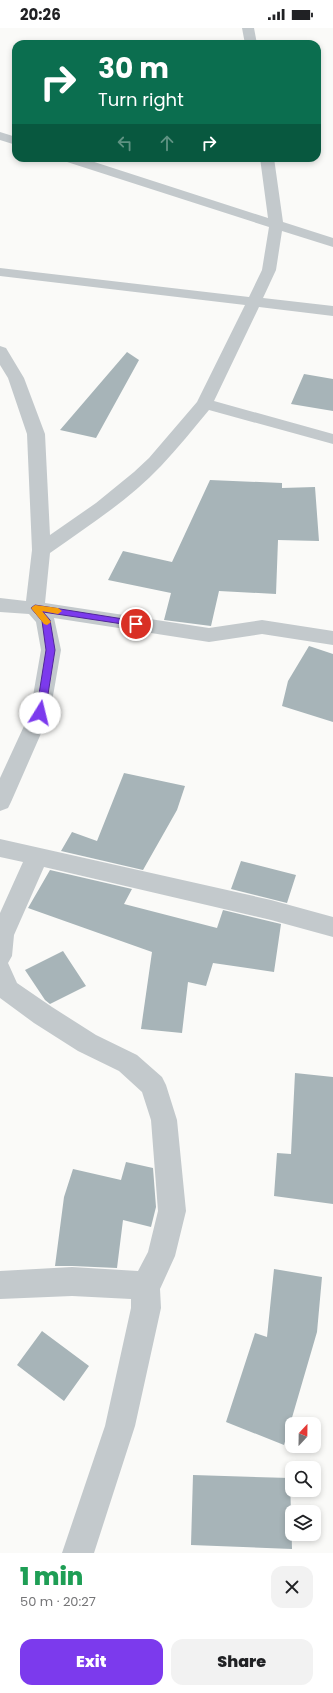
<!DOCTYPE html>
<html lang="en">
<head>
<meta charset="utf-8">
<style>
  :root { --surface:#fff; --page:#f2f2f2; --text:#202124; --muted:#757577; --accent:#7c3aed }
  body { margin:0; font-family:Poppins,sans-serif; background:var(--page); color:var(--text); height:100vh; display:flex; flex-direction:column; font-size:15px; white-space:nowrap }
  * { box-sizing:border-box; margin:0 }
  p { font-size:13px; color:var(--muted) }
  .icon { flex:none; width:22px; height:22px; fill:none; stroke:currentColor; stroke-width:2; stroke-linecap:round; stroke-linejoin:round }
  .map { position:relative; height:1525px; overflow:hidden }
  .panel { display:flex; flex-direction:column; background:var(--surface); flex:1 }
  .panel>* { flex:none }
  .guide { position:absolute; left:12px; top:12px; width:309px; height:122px; border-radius:12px; box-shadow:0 2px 6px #0003; background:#0b6e4f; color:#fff; overflow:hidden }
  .needle { width:26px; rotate:22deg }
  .buttons { position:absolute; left:285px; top:1389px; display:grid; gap:8px }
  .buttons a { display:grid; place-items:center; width:36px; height:36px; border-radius:8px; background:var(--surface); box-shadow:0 2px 6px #0003; font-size:20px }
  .pin { position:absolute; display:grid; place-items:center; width:34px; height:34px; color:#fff; margin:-17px; border:2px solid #fff; border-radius:50%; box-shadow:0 1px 4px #0007 }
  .me { position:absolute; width:44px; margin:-22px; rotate:9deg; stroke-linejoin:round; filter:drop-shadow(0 0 3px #0008) }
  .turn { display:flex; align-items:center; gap:14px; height:84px; padding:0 20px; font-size:18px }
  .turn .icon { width:52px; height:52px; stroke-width:2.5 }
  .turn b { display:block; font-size:28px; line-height:34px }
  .lanes { display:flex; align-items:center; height:38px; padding:0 20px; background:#0003; justify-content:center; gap:20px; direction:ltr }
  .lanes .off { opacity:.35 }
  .round { display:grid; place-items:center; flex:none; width:42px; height:42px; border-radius:12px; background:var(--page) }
  .head { display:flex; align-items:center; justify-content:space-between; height:68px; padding:0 20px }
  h1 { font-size:24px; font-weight:800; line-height:30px; color:#1e9e55 }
  .button { display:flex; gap:8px; margin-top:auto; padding:8px 20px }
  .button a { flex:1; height:46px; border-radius:12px; background:var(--accent); color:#fff; font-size:16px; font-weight:800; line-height:46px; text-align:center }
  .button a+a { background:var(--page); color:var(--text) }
  .status { display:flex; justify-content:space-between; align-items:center; height:28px; padding:0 20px; background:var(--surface); direction:ltr }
  .status svg { height:11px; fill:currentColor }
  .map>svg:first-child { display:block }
  .building { fill:#a7b4b8 }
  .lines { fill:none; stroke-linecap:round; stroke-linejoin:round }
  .street { fill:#c3c9cc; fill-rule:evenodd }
  .route { fill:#7c3aed; stroke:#51269a }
  .slow { fill:#f59e0b }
</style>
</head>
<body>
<div class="status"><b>20:26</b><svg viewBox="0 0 49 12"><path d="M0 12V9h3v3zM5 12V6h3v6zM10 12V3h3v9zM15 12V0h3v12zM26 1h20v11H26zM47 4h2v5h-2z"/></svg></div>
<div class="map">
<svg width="333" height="1525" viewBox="0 0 333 1525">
  <rect width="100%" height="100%" fill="#fafaf8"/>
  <!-- building -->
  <path class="building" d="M127 324 139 332 96 410 60 402Z
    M304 346 333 351V383L291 376Z
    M210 452 282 455V460L315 459 319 513 278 512 276 566 219 563 211 598 164 592 171 565 108 552 123 523 172 534Z
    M309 618 333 626V694L282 678 288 653Z
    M124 745 185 758 177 782 143 842 61 823 72 804 97 813Z
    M241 833 296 847 287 875 231 861Z
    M50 842 132 861 124 876 217 900 223 882 281 896 274 944 213 935 206 958 188 954 182 1005 141 1001 152 924 28 880Z
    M63 923 86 958 50 976 45 972 25 942Z
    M295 1045 333 1049V1176L274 1168 277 1125 291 1126Z
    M126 1134 153 1140 156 1179 151 1199 123 1192 117 1240 72 1238H55L64 1169 73 1141 121 1152Z
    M274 1241 322 1249 317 1304 284 1417 226 1394 255 1305 267 1309Z
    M42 1303 89 1338 64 1373 17 1337Z
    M193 1447 290 1450 292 1521 191 1517Z"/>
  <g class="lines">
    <!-- street -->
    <path class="street" d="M242 0H254L257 16H245Z
      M0 104 16 109V117L0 112Z
      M62 130H82L268 190 260 130H274L283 194 333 210V219L282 203 276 242 263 270 333 278V288L259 279 214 373 333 406V416L209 382C193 401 178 420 161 438 129 472 88 498 50 525L45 575 209 600 262 592 333 603V617L262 606 209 614 54 590 61 622 50 685 11 774 8 780 0 783V750L30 685 41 622 36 594 29 586 0 584V570L26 573 32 522 27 406 8 350 0 337V318L6 320 24 350 45 406 50 507 96 475 134 444 149 430 197 374 245 277 0 248V240L249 269 262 242 269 199 64 133Z
      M0 811 271 872 333 889V909L271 892 44 839 14 907 12 928 8 935 17 955 52 979 96 1007 137 1027 162 1049 166 1057 177 1092 186 1183 175 1228 160 1261 161 1280 135 1398 94 1525H62L105 1398 131 1280V1271L72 1268 0 1271V1243L72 1239 138 1243 148 1224 158 1183 151 1092 142 1064 119 1043 78 1023 34 995 0 970V885L23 834 0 829Z"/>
  </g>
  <!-- route -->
  <path class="route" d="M35 577 136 593 140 596 136 598 43 584 50 592 55 622 45 685 40 688 36 685 46 622 42 593 31 580Z"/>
  <!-- slow -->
  <path class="slow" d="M35 577 58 580 62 583 58 586 42 583 51 594 47 597 44 596 31 580Z"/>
</svg>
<div class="buttons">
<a><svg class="needle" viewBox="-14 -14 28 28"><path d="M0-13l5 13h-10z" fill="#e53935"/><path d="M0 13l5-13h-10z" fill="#757577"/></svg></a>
<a><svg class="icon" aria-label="search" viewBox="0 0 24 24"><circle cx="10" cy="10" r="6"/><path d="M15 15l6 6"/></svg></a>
<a><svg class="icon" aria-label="layers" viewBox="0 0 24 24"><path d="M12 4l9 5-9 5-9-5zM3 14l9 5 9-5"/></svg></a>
</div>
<div class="pin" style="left:136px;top:596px;background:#d93025"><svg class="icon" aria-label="arrive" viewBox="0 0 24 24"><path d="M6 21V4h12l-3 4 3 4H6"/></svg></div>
<svg class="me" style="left:40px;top:685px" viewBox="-20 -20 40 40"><circle r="19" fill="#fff"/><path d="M0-13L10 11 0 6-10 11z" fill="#7c3aed"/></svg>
<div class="guide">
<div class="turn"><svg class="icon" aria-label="right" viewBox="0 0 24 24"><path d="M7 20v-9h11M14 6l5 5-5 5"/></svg><div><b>30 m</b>Turn right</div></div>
<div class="lanes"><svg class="icon off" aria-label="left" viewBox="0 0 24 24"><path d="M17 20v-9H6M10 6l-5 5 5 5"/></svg><svg class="icon off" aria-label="ahead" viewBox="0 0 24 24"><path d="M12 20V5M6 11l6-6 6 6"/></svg><svg class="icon" aria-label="right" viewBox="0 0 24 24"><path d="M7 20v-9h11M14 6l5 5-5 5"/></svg></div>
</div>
</div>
<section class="panel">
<div class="head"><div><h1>1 min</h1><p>50 m · 20:27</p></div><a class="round"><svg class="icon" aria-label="close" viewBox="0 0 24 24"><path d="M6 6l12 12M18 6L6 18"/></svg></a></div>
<div class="button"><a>Exit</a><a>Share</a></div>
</section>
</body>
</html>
